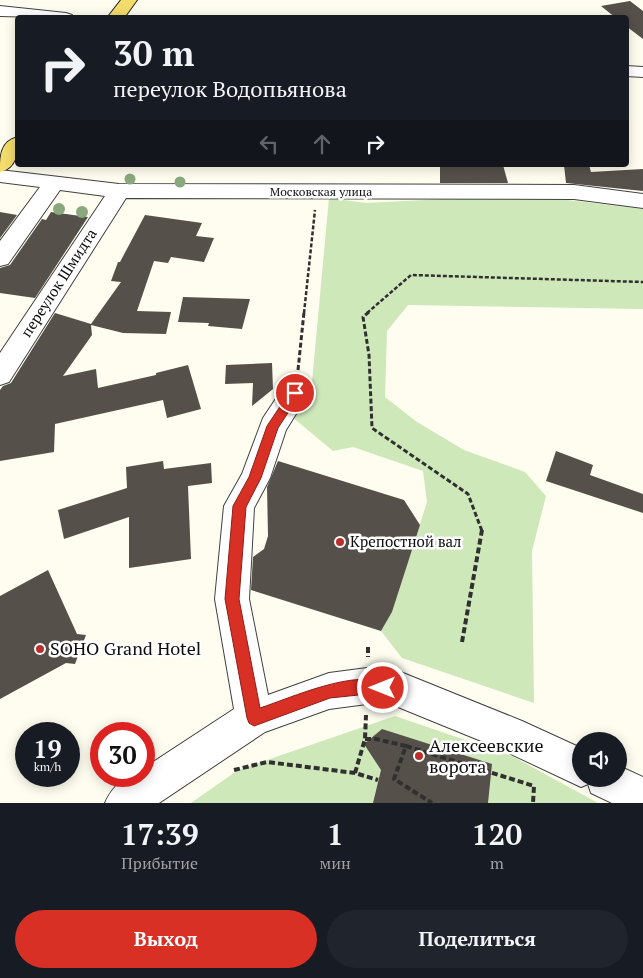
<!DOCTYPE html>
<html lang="ru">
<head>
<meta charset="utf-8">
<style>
  :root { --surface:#171b24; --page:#20242c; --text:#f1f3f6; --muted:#9ea1a6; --accent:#d93025 }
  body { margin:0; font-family:"PT Serif",serif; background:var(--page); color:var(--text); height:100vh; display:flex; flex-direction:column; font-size:19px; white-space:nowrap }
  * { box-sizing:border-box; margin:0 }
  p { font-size:16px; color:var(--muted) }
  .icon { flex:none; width:28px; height:28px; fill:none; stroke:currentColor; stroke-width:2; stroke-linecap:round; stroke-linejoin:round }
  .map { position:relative; height:803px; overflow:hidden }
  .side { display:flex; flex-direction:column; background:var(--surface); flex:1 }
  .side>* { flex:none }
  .banner { position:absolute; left:15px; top:15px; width:614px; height:152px; border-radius:5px; box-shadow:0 2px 12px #0003; background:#171b24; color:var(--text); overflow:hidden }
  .fabs { position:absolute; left:572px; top:732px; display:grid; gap:10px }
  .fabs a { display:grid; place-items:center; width:55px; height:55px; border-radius:50%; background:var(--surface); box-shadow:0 2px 12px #0003; font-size:25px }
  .speed { position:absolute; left:15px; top:722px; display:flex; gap:10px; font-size:25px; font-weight:700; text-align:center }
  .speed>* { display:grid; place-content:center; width:65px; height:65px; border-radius:50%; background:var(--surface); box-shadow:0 2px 12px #0003; line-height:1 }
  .speed small { font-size:12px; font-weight:400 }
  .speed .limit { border:8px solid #d22; background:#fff; color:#111 }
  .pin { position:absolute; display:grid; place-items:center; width:42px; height:42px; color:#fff; margin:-21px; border:2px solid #fff; border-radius:50%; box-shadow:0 1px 5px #0007 }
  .me { position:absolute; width:55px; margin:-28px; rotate:270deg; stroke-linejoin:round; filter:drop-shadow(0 0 4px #0008) }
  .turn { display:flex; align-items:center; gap:18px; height:105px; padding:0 15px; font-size:22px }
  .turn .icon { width:65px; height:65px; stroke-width:2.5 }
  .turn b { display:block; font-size:35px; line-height:42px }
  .lanes { display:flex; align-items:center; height:48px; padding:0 15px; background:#0003; justify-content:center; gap:25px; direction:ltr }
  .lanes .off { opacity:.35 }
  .eta { display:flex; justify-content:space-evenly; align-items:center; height:85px; text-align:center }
  .eta b { font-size:30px; font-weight:700; line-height:35px }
  .button { display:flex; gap:10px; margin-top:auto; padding:10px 15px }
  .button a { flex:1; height:58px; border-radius:30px; background:var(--accent); color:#fff; font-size:20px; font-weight:700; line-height:58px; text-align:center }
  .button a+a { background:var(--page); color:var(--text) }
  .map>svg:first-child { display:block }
  .green { fill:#cee8ba }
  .building { fill:#56504a }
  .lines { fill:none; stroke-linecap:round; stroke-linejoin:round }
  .minor-casing { stroke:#414141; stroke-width:2 }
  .major-casing { stroke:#1f1f1f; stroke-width:2 }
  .path-far2 { stroke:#303030; stroke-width:2.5; stroke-dasharray:4 2; stroke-linecap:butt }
  .path-far1 { stroke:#303030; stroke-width:3; stroke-dasharray:5 2.5; stroke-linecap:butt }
  .path { stroke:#303030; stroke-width:4; stroke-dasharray:6 3; stroke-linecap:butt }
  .minor { fill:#fff; fill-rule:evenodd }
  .major { fill:#f3dc6b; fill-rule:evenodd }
  .tree { fill:#89a87d }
  .route { fill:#d93025; stroke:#8d1f18 }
  .poi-dot { fill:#b82f2b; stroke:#fff; stroke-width:2 }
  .labels { text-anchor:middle; stroke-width:5; stroke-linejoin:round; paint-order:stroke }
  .far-street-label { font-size:12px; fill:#0e0e0e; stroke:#fff }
  .street-label { font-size:15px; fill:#0e0e0e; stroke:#fff }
  .poi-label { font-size:15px; fill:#0e0e0e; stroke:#fff; text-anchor:start }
  .near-poi-label { font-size:18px; fill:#0e0e0e; stroke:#fff; text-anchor:start }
</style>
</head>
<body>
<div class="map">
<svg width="643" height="803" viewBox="0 0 643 803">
  <rect width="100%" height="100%" fill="#fefdef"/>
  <!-- green -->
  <path class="green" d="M329 198 366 203 445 199H559L643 209V309L408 305 387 331 385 397 417 422 464 450 525 472 546 496 532 551 534 703 402 658 381 631 392 612 427 502 423 471 353 447 333 451 291 416 312 382Z
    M395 716 512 756 598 803H191L238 770Z"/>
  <!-- building -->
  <path class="building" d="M630 1 643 11V39L626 26V18H616L601 6Z
    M440 165H503L508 183H440Z
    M564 165H589L591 172 643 169V191L566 183Z
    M0 212 17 215 0 238Z
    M51 212 88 217 35 298 0 293V268L10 265 42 219 46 220Z
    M145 215 202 223 196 236 214 238 204 262 171 257 168 263 154 261 137 311 171 312 166 334 123 333 91 325 92 335 63 376 96 369 98 388 156 375V373L188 365 201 409 167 418 163 400 55 424 54 452 0 461V390L3 386 11 383 55 313 91 324 121 282 111 281 118 262H120Z
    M183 297 250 299 242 329 208 326 209 323 178 322Z
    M272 363 273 389 252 406 253 383 225 384 226 365Z
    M556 451 593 465 590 475 643 494V513L546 481Z
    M163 461 164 469 211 463 212 483 188 486 191 559 129 568V517L64 539 58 510 127 488 126 467Z
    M278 461 404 500 420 525 392 612 381 631 251 590 253 557 264 549 268 536 267 487Z
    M48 570 77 634 86 635 75 664 66 663 0 699V596Z
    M382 729 492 764 488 803H373L381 770 364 744Z"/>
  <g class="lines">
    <!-- minor casing -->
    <g class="minor-casing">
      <path id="minor" d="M0 6 66 13 72 15 74 18 0 16Z
        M626 66 643 67V77L626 76Z
        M0 170 119 184 574 185 643 194V208L574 199 126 198 9 382 0 385V353L105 196 60 190 8 264 0 266V241L40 187 0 182Z
        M295 382 305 385 309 393 286 430 270 478 254 508 249 599 268 695 329 673 367 668 398 671 522 721 581 748V779H619V766L643 777V803H612L591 793 588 784 581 787 496 747 398 707 367 704 329 709 265 732 159 803H105C113 785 124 776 144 776V768L234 709 215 599 224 506 242 474 263 418 285 385Z"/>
    </g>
    <!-- major casing -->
    <g class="major-casing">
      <path id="major" d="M121 0H137L124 18H107Z
        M18 137C18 152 17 168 0 172 0 157 0 141 18 137Z"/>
    </g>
    <!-- path-far2 -->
    <path class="path-far2" d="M304 313 315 210
      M367 313 411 275 643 282"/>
    <!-- path-far1 -->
    <path class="path-far1" d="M369 312 363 317 369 355 372 428 468 494 482 531
      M298 370 304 312"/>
    <!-- path -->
    <path class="path" d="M462 642 482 530
      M368 647V657
      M365 739H376L406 746 394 779 432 803
      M406 746 534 786 533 803
      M234 770 267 762 355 773 378 780
      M355 773 365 739 366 715"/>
    <!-- minor -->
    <use href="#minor" class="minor"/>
    <!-- major -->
    <use href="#major" class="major"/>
  </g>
  <!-- trees -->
  <g class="tree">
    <circle cx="130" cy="179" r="5.5"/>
    <circle cx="180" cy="182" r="5.5"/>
    <circle cx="59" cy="209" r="6"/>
    <circle cx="82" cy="212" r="6"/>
  </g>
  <!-- route -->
  <path class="route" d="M295 389 301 393 278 428 261 478 246 507 239 599 260 708C293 697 354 669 388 683L390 688 388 693 383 695 368 694 330 698 254 726 249 723 247 718 225 599 233 506 249 477 267 426 291 390Z"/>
  <!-- markers -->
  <g class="poi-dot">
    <circle cx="340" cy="542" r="5"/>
    <circle cx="40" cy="649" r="5"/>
    <circle cx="419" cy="756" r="5"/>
  </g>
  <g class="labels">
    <!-- far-street labels -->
    <g class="far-street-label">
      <text x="321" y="196">Московская улица</text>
    </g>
    <!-- street labels -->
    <g class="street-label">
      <text transform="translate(59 283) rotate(-57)" y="5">переулок Шмидта</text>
    </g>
    <!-- poi labels -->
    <g class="poi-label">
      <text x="350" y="547">Крепостной вал</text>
    </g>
    <!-- near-poi labels -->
    <g class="near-poi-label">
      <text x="50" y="655">SOHO Grand Hotel</text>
      <text x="429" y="752">Алексеевские<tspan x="429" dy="21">ворота</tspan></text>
    </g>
  </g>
</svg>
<div class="fabs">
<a><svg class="icon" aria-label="sound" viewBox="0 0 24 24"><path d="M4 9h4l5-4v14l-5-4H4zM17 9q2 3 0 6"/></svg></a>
</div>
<div class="speed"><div>19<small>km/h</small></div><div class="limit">30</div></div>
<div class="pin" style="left:295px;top:393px;background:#d93025"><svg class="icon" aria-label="arrive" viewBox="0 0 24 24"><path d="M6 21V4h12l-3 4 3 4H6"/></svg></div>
<svg class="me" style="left:383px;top:688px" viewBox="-20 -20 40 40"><circle r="17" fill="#d93025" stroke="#fff" stroke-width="3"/><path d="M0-11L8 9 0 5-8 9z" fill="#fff"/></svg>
<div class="banner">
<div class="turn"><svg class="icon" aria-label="right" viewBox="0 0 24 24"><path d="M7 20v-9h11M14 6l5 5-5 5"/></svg><div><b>30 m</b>переулок Водопьянова</div></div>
<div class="lanes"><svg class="icon off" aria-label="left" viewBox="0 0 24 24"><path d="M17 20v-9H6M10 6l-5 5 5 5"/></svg><svg class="icon off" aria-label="ahead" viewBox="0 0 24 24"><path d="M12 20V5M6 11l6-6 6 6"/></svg><svg class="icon" aria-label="right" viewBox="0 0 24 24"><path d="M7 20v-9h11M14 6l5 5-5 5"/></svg></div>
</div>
</div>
<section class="side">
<div class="eta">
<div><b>17:39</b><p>Прибытие</p></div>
<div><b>1</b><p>мин</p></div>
<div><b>120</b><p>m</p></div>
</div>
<div class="button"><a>Выход</a><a>Поделиться</a></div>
</section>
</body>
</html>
